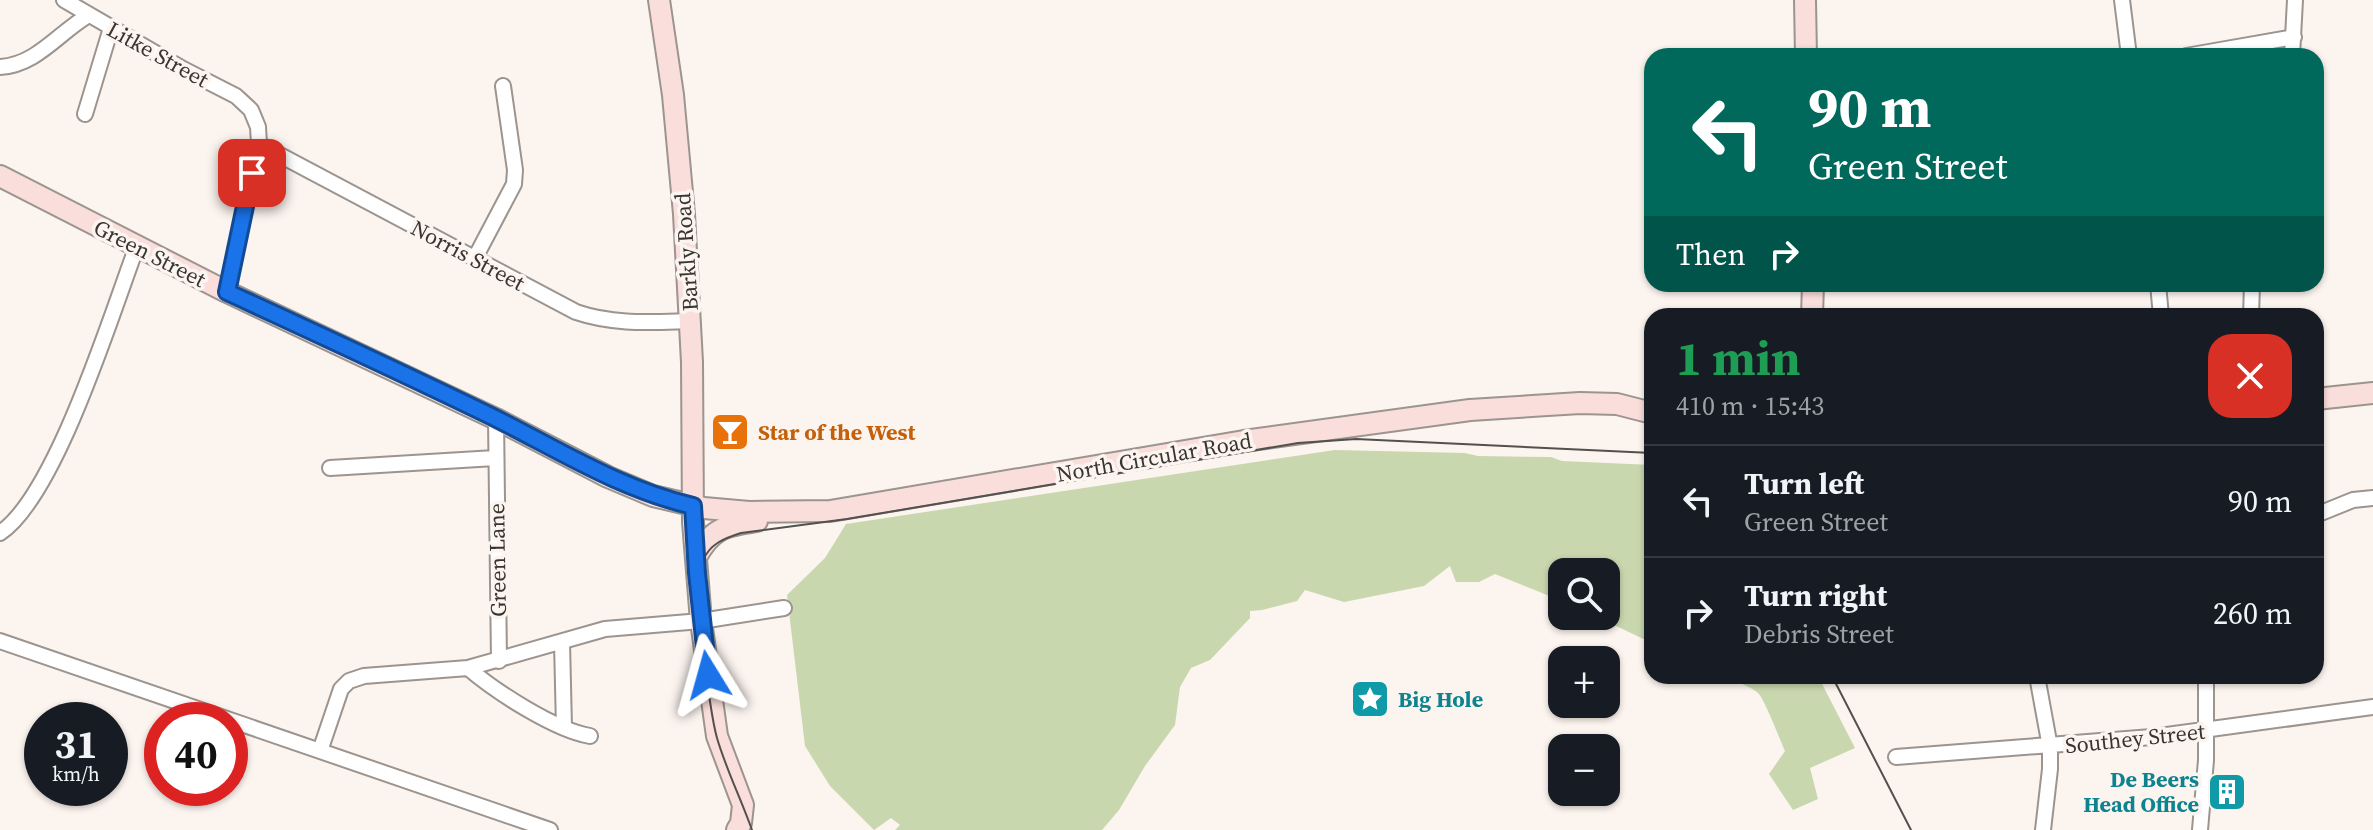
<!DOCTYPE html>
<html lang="en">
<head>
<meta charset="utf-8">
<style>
  :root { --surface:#171b24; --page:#242831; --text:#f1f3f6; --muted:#9ea1a6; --line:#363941 }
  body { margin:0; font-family:"Source Serif 4",serif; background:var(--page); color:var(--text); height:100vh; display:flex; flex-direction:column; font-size:30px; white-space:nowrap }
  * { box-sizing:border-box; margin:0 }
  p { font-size:26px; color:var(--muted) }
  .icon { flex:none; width:44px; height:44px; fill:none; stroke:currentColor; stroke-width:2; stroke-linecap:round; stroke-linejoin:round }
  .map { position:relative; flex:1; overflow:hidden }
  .side { position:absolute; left:1644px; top:308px; width:680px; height:376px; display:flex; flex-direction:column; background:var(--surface); border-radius:24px; box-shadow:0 2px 6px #0004 }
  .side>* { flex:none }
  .hud { position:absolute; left:1644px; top:48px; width:680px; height:244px; border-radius:24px; box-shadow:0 2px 6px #0004; background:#00695c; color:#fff; overflow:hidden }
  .fabs { position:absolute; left:1548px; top:558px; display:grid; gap:16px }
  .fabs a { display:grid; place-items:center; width:72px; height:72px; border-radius:16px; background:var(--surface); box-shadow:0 2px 6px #0004; font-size:40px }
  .speed { position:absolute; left:24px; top:702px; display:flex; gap:16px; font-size:40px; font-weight:700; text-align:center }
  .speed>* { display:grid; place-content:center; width:104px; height:104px; border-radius:50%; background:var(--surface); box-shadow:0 2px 6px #0004; line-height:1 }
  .speed small { font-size:20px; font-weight:400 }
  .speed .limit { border:12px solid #d22; background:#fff; color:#111 }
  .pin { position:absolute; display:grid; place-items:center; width:68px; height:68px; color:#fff; margin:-34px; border-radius:16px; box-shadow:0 4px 12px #0006 }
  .me { position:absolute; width:88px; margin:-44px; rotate:352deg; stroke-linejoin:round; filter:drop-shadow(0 0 6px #0008) }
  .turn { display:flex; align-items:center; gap:28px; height:168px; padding:0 32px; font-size:36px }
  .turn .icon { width:104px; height:104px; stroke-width:2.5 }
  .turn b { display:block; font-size:56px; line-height:68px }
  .then { display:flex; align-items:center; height:76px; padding:0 32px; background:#0003; gap:16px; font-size:30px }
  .round { display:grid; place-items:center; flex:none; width:84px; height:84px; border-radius:24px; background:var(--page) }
  .head { display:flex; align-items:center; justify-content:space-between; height:136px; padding:0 32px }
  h1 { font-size:48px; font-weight:700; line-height:60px; color:#1e9e55 }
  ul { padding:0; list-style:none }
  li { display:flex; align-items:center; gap:24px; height:112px; padding:0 32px; border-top:2px solid var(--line) }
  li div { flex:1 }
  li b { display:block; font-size:30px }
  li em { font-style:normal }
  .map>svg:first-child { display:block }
  .green { fill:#c9d7af }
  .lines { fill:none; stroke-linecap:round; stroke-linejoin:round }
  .street-casing { stroke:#9b948f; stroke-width:18 }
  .secondary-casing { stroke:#9b948f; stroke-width:24 }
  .street { stroke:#fff; stroke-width:14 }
  .secondary { stroke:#fadedb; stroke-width:20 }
  .tram { stroke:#53504d; stroke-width:2 }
  .route-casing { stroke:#114b97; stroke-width:20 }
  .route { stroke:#1a73e8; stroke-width:14 }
  .labels { text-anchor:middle; stroke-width:7; stroke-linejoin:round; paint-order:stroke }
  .street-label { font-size:22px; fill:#373532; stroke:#fcf4ef }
  .food-label { font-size:22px; font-weight:bold; fill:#c56008; stroke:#fcf4ef; text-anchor:start }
  .culture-label { font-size:22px; font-weight:bold; fill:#0d838f; stroke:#fcf4ef; text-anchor:start }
</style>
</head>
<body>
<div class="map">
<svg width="2373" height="830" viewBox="0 0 2373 830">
  <rect width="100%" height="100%" fill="#fcf4ef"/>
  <!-- green -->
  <path class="green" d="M1335 450 1465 453 1478 456 1551 457 1562 461 1652 465V643L1595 616H1606V572H1562V601L1495 574 1479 582H1456L1450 566 1424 586 1344 602 1305 590 1297 601 1262 610 1250 611V618L1210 660 1191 668 1180 687 1175 725 1145 766 1119 810 1102 830H895L900 825 891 818 874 830 830 786 805 746 787 595 825 558 846 524Z
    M1730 676H1818L1855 748 1810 768 1818 799 1793 810 1769 774 1785 751C1780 740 1765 700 1758 693 1750 686 1739 684 1730 676Z"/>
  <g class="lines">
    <!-- street casing -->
    <g class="street-casing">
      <path id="street" d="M64 0 183 69 236 96 251 110 258 127 259 144 227 292
        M2122 0 2129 56
        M2186 56 2294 37
        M2292 56 2295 0
        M0 67C37 65 59 32 89 15
        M85 114 111 28
        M259 144 576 312C614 325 651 322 690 321
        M475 258 514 184 515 170 503 86
        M2158 284 2161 316
        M2251 316 2252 284
        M496 419 499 661
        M330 468 495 458
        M2316 515 2353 500 2373 498
        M0 533C56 496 112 312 137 246
        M0 641 550 830
        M562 642 564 728
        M468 668C496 692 555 730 590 736
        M2037 676 2050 747V769L2043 830
        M320 751 341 689 349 681 364 676 468 668 605 629 701 621 784 608
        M1896 757 2152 737 2373 707
        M2200 830 2206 760V676"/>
    </g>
    <!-- secondary casing -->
    <g class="secondary-casing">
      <path id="secondary" d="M659 0 673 95 684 214 692 362 693 522 701 621 717 736 743 805 741 823 737 830
        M1805 0 1806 56
        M0 176 227 292 496 419 608 477 653 496 704 508 749 512 830 511 1244 441 1470 410 1580 403 1617 404 1652 413
        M1812 316 1813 284
        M2316 399 2373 393
        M696 557C713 527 725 526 757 521"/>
    </g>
    <!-- street -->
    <use href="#street" class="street"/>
    <!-- secondary -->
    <use href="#secondary" class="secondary"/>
    <!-- tram -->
    <path class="tram" d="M1832 676 1911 830
      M752 830C741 799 726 769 717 738 709 710 693 584 703 561 709 544 725 538 741 533L847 519 1298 443 1356 439 1652 453"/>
  </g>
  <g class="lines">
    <!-- route casing -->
    <g class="route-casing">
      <path id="route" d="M252 173 227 292C316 333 405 374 493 417 559 450 620 489 693 506L697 573 708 675"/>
    </g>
    <!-- route -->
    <use href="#route" class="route"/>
  </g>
  <!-- icons -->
  <defs>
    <g id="bar-square" transform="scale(2)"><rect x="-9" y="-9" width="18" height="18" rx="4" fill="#e8710a" stroke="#fcf4ef"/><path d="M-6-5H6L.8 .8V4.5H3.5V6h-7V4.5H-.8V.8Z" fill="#fff"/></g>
    <g id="sight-square" transform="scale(2)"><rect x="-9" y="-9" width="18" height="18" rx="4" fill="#0f9aa8" stroke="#fcf4ef"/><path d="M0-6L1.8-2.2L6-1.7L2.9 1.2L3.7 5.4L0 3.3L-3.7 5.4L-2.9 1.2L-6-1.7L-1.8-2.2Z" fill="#fff"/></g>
    <g id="building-square" transform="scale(2)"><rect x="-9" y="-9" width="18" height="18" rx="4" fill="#0f9aa8" stroke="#fcf4ef"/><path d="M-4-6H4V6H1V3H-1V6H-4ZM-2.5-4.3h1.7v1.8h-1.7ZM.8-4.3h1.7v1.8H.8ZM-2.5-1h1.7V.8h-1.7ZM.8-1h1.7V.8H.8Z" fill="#fff"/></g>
  </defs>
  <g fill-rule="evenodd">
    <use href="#bar-square" x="730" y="432"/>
    <use href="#sight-square" x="1370" y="699"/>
    <use href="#building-square" x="2227" y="792"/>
  </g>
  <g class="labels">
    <!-- street labels -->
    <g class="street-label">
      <text transform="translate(158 54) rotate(29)" y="8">Litke Street</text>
      <text transform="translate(686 252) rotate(-94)" y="8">Barkly Road</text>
      <text transform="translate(150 253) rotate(27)" y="8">Green Street</text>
      <text transform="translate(468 255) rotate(28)" y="8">Norris Street</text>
      <text transform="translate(1154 457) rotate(-10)" y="8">North Circular Road</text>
      <text transform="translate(497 560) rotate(-91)" y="8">Green Lane</text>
      <text transform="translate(2135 738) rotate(-6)" y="8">Southey Street</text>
    </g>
    <!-- food labels -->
    <g class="food-label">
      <text x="758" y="440">Star of the West</text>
    </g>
    <!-- culture labels -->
    <g class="culture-label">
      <text x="1398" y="707">Big Hole</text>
      <text x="2199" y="787" text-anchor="end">De Beers<tspan x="2199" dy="25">Head Office</tspan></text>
    </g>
  </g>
</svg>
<div class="fabs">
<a><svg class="icon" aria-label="search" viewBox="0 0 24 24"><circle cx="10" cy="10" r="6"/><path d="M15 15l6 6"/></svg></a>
<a>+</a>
<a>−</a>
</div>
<div class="speed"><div>31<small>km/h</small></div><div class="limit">40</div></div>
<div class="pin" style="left:252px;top:173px;background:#d93025"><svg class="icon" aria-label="arrive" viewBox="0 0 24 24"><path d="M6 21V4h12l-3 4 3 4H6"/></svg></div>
<svg class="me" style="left:708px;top:675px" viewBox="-20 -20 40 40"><path d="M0-17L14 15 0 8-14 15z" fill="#1a73e8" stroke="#fff" stroke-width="4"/></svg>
<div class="hud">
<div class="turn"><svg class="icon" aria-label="left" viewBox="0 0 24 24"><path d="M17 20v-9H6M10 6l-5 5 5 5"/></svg><div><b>90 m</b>Green Street</div></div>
<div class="then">Then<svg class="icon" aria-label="right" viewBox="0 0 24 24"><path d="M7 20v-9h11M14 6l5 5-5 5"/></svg></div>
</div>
<section class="side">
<div class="head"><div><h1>1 min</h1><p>410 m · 15:43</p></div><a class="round" style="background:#d93025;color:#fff"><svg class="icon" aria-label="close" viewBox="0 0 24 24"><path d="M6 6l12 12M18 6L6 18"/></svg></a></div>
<ul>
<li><svg class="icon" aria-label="left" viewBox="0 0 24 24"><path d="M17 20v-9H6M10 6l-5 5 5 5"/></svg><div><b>Turn left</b><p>Green Street</p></div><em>90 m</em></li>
<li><svg class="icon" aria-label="right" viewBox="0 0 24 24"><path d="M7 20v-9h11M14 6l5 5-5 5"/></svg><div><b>Turn right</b><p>Debris Street</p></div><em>260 m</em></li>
</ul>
</section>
</div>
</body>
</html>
